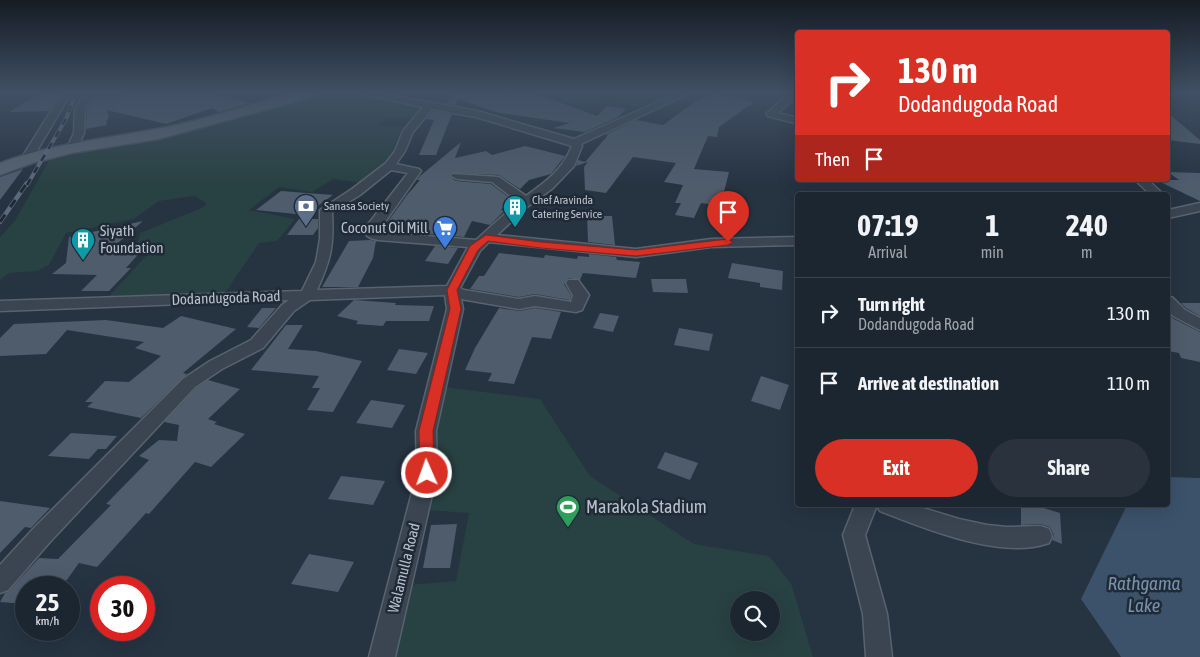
<!DOCTYPE html>
<html lang="en">
<head>
<meta charset="utf-8">
<style>
  :root { --surface:#1c2631; --page:#29323d; --text:#f1f3f6; --muted:#a0a5ab; --line:#3a434d; --accent:#d93025 }
  body { margin:0; font-family:"Asap Condensed",sans-serif; background:var(--page); color:var(--text); height:100vh; display:flex; flex-direction:column; font-size:19px; white-space:nowrap }
  * { box-sizing:border-box; margin:0 }
  p { font-size:16px; color:var(--muted) }
  .icon { flex:none; width:28px; height:28px; fill:none; stroke:currentColor; stroke-width:2; stroke-linecap:round; stroke-linejoin:round }
  .map { position:relative; flex:1; overflow:hidden }
  .side { position:absolute; left:795px; top:192px; width:375px; height:315px; display:flex; flex-direction:column; background:var(--surface); border-radius:5px; box-shadow:0 5px 20px #0002,0 0 0 1px var(--line) }
  .side>* { flex:none }
  .top-card { position:absolute; left:795px; top:30px; width:375px; height:152px; border-radius:5px; box-shadow:0 5px 20px #0002,0 0 0 1px var(--line); background:#d93025; color:#fff; overflow:hidden }
  .buttons { position:absolute; left:730px; top:591px; display:grid; gap:10px }
  .buttons a { display:grid; place-items:center; width:50px; height:50px; border-radius:50%; background:var(--surface); box-shadow:0 5px 20px #0002,0 0 0 1px var(--line); font-size:25px }
  .speed { position:absolute; left:15px; top:576px; display:flex; gap:10px; font-size:25px; font-weight:700; text-align:center }
  .speed>* { display:grid; place-content:center; width:65px; height:65px; border-radius:50%; background:var(--surface); box-shadow:0 5px 20px #0002,0 0 0 1px var(--line); line-height:1 }
  .speed small { font-size:12px; font-weight:400 }
  .speed .limit { border:8px solid #d22; background:#fff; color:#111 }
  .pin { position:absolute; display:grid; place-items:center; width:42px; height:42px; color:#fff; margin:-51px -21px; border-radius:50% 50% 50% 0; rotate:-45deg; box-shadow:0 0 5px #0007 }
  .pin .icon { rotate:45deg }
  .me { position:absolute; width:55px; margin:-28px; rotate:358deg; stroke-linejoin:round; filter:drop-shadow(0 0 4px #0008) }
  .turn { display:flex; align-items:center; gap:18px; height:105px; padding:0 20px; font-size:22px }
  .turn .icon { width:65px; height:65px; stroke-width:2.5 }
  .turn b { display:block; font-size:35px; line-height:42px }
  .then { display:flex; align-items:center; height:48px; padding:0 20px; background:#0003; gap:10px; font-size:19px }
  .eta { display:flex; justify-content:space-evenly; align-items:center; height:85px; text-align:center }
  .eta b { font-size:30px; font-weight:700; line-height:35px }
  .action { display:flex; gap:10px; margin-top:auto; padding:10px 20px }
  .action a { flex:1; height:58px; border-radius:30px; background:var(--accent); color:#fff; font-size:20px; font-weight:700; line-height:58px; text-align:center }
  .action a+a { background:var(--page); color:var(--text) }
  ul { padding:0; list-style:none }
  li { display:flex; align-items:center; gap:15px; height:70px; padding:0 20px; border-top:1px solid var(--line) }
  li div { flex:1 }
  li b { display:block; font-size:19px }
  li em { font-style:normal }
  .map>svg:first-child { display:block }
  .green { fill:#284142; fill-rule:evenodd }
  .water { fill:#3b526a }
  .building { fill:#4f5c6c }
  .lines { fill:none; stroke-linecap:round; stroke-linejoin:round }
  .minor-casing { stroke:#58636e; stroke-width:3 }
  .primary-casing { stroke:#444e5a; stroke-width:3 }
  .minor { fill:#3a4551; fill-rule:evenodd }
  .primary { fill:#586471; fill-rule:evenodd }
  .rail-far1-casing { stroke:#5c6978; stroke-width:4 }
  .rail-casing { stroke:#5c6978; stroke-width:4.5 }
  .rail-far1 { stroke:#1f2a36; stroke-width:2.5; stroke-dasharray:7; stroke-linecap:butt }
  .rail { stroke:#1f2a36; stroke-width:3; stroke-dasharray:9; stroke-linecap:butt }
  .route { fill:#d93025; stroke:#8d1f18 }
  .labels { text-anchor:middle; stroke-width:5; stroke-linejoin:round; paint-order:stroke }
  .far-poi-label { font-size:12px; fill:#b7c0cb; stroke:#1f2a36; text-anchor:start }
  .poi-label { font-size:15px; fill:#b7c0cb; stroke:#1f2a36; text-anchor:end }
  .street-label { font-size:15px; fill:#b7c0cb; stroke:#1f2a36 }
  .near-poi-label { font-size:18px; fill:#b7c0cb; stroke:#1f2a36; text-anchor:start }
  .near-water-label { font-size:19px; font-style:italic; fill:#7792ae; stroke:#1f2a36 }
</style>
</head>
<body>
<div class="map">
<svg width="1200" height="657" viewBox="0 0 1200 657">
  <rect width="100%" height="100%" fill="#263341"/>
  <!-- green -->
  <path class="green" d="M322 93H354L425 105 412 119H385L378 126 402 127C392 157 386 164 361 183L334 179 312 192 279 187 249 210 295 219 277 241 259 243 225 293 109 296 155 246 137 244 140 233 204 207 206 203 194 196 159 201 134 219 66 233 49 265 37 271 9 273 0 280V237L14 222 52 155 168 135Z
    M542 93H686L649 110 609 101 584 108Z
    M444 387 540 399 590 476 694 544 769 556 791 583 813 657H396L409 585 456 581 469 513 425 510 437 467 435 431ZM739 600H771V632H739Z"/>
  <!-- water -->
  <path class="water" d="M1168 477 1200 478V657H1121L1081 599 1127 505H1168Z"/>
  <!-- building -->
  <path class="building" d="M41 93 59 94 49 111 9 112Z
    M128 93H213L250 103 219 112 212 108 166 124 107 110 109 119 106 120 107 125 86 129 87 110 94 98 98 97 103 94V97H118Z
    M449 93H534L597 116 607 106 626 109 618 117 585 132 553 128 570 123 499 113 458 99 455 105 445 103 454 98 448 96Z
    M715 93 754 102 719 127 717 137 708 136 694 169 729 172 724 192 733 194 730 207 701 203 694 218 675 215 681 203H675L683 185 664 182 676 163 633 157 606 193 585 190 584 167 588 162 576 166 578 160 585 162 608 135H605L636 120 663 125 696 101Z
    M433 111 452 114 436 155H419L434 120 426 119Z
    M1168 113 1200 140V144L1168 140Z
    M461 142 455 158 486 151 492 155 525 146 565 156 551 174 529 180 520 189 499 175 452 173 449 176 456 181 491 184 511 199 501 210 504 211 490 225 472 221 464 237 417 233 384 227 407 195 420 180H417L420 176Z
    M23 169 0 200V177Z
    M1168 172 1200 173V201L1156 180H1179Z
    M281 191 333 195 305 215 256 210Z
    M587 216H612L615 245 588 242Z
    M299 219H318V228L313 235H287Z
    M143 221 111 249 144 248 126 268H131L109 291H81L97 275 52 274 66 263 69 237Z
    M370 240 376 241 373 258 358 287H322L349 241Z
    M435 246 458 248 448 264 425 261Z
    M499 253 544 258 545 255 577 259 578 256 589 257V254L616 257 617 260 640 262 636 278 583 273 580 280 568 278 564 284 571 295 570 300 535 294 519 297 470 289 479 276H484Z
    M732 263 783 271 782 290 760 287V283L728 278Z
    M651 279H686L688 293 653 292Z
    M354 300 396 303 395 305 434 306 429 321H386L383 326 356 324 358 321 337 316Z
    M1181 303H1200V316L1186 308Z
    M262 308H276L259 328 247 327Z
    M499 308 519 311 535 308 561 312 551 339 532 337 514 384 488 381 492 373 465 370 475 348Z
    M1168 312 1172 318 1200 332V362L1181 358 1179 353 1168 351Z
    M600 313 619 316 613 332 593 328Z
    M181 316 236 329 183 373 187 374 141 418 87 407 93 402H85L105 381 129 382 161 356 135 348 144 342 67 330 46 354 0 356V338L14 324 106 320 163 328Z
    M286 325H303L288 349 316 351 362 361 333 412 307 410 320 388H312L319 376 251 370Z
    M679 328 713 334 709 351 674 345Z
    M399 349 428 353 416 374 387 370Z
    M761 376 789 385 780 410 751 401Z
    M208 380 240 389 208 419 217 422 214 424 245 434 211 467 195 462 149 514 146 513 97 567 79 563 61 588H26V604L0 602 5 593 9 591 39 558 58 559 111 505 106 504 149 460 139 456 159 440 177 441 179 425 164 422 196 388Z
    M371 400 405 405 392 428 356 423Z
    M71 433 117 436 106 449H98L89 459 48 456Z
    M665 452 698 463 690 480 657 468Z
    M341 476 385 481 373 505 328 499Z
    M0 501 50 508 31 528 25 527 0 553Z
    M1021 505H1034L1060 513 1062 544 1052 540 1054 535 1050 527 1041 524 1021 525Z
    M457 524 450 568H423L431 525Z
    M309 554 354 562 338 592 291 584Z"/>
  <g class="lines">
    <!-- minor casing -->
    <g class="minor-casing">
      <path id="minor" d="M62 93H71L31 161H23L21 159Z
        M85 93H94L85 109 84 133 76 150H68L67 148 74 133 75 109Z
        M357 93H378L477 111 574 139 678 93H690L581 144 582 146 574 166 553 188 527 207 497 235 636 249 711 239 798 237V245L711 247 636 257 489 242 480 251 460 288 464 290 519 299 535 296 571 302 573 295 566 283 568 280H578L589 295 582 310 576 312 535 306 519 309 461 299 463 309 436 431 437 473 395 657H369L417 473 416 431 447 309 445 295 310 300 294 311 263 348 222 369 195 387 49 543 8 590 0 593V565L33 529 183 379 210 361 251 340 282 305 289 300 0 311V301L302 291 316 262 320 239V210L352 189 386 163 395 151 403 131 423 107ZM432 109 476 117 572 146C562 170 547 181 526 196L499 177 453 174 451 176 457 179 492 182 518 202 476 240 378 232 421 171 419 169 396 164 405 151 413 132ZM391 170 408 173 366 227 364 230C366 238 371 238 378 240L468 247 447 286 317 290C331 259 334 246 332 212L360 195Z
        M777 93H792L797 96 778 113 798 118V124L768 116 766 114 785 97Z
        M1135 180H1148L1164 195H1151Z
        M1200 203V211L1168 218V210Z
        M1168 296 1173 298 1185 310 1200 318V330L1173 316 1168 310Z
        M855 505H877L865 535 887 614 892 657H866L863 614 843 535Z
        M877 505H913L959 519 987 525 1007 527 1041 526 1049 529 1052 536 1049 543C1001 560 926 529 880 511Z"/>
    </g>
    <!-- primary casing -->
    <g class="primary-casing">
      <path id="primary" d="M293 93H318L316 96 159 139 72 153 33 163 0 175V163C51 144 104 139 156 129 202 121 248 105 293 93Z"/>
    </g>
    <!-- minor -->
    <use href="#minor" class="minor"/>
    <!-- primary -->
    <use href="#primary" class="primary"/>
    <!-- rail-far1 casing -->
    <g class="rail-far1-casing">
      <path id="rail-far1" d="M27 185 66 119 76 93"/>
    </g>
    <!-- rail casing -->
    <g class="rail-casing">
      <path id="rail" d="M0 222 27 183"/>
    </g>
    <!-- rail-far1 -->
    <use href="#rail-far1" class="rail-far1"/>
    <!-- rail -->
    <use href="#rail" class="rail"/>
  </g>
  <!-- sky -->
  <linearGradient id="sky" x2="0" y2="1"><stop stop-color="#151c24"/><stop offset="0.5" stop-color="#415065"/><stop offset="1" stop-color="#415065" stop-opacity="0"/></linearGradient>
  <rect width="1200" height="185" fill="url(#sky)"/>
  <!-- route -->
  <path class="route" d="M486 235 541 242 636 250 728 239 733 242 728 245 636 256 541 248 488 241 478 250 457 290 461 309 433 431 434 473 432 477 427 479 422 477 420 473 419 431 450 309 447 290 470 246Z"/>
  <!-- icons -->
  <defs>
    <g id="bank-pin" transform="scale(1.25)"><path d="M0 17L-7.5 6A9.5 9.5 0 1 1 7.5 6Z" fill="#5c6f8a" stroke="#1f2a36"/><path d="M-6-4H6V4H-6ZM0-2.3a2.3 2.3 0 1 0 0 4.6a2.3 2.3 0 1 0 0-4.6Z" fill="#fff"/></g>
    <g id="building-pin" transform="scale(1.25)"><path d="M0 17L-7.5 6A9.5 9.5 0 1 1 7.5 6Z" fill="#0f9aa8" stroke="#1f2a36"/><path d="M-4-6H4V6H1V3H-1V6H-4ZM-2.5-4.3h1.7v1.8h-1.7ZM.8-4.3h1.7v1.8H.8ZM-2.5-1h1.7V.8h-1.7ZM.8-1h1.7V.8H.8Z" fill="#fff"/></g>
    <g id="supermarket-pin" transform="scale(1.25)"><path d="M0 17L-7.5 6A9.5 9.5 0 1 1 7.5 6Z" fill="#3f7fe0" stroke="#1f2a36"/><path d="M-6-5.5h2.5l.6 2H6L4.5 2H-2.5L-4.4-4H-6ZM-1.5 3.2a1.3 1.3 0 1 0 .1 0ZM3 3.2a1.3 1.3 0 1 0 .1 0Z" fill="#fff"/></g>
    <g id="stadium-pin" transform="scale(1.25)"><path d="M0 17L-7.5 6A9.5 9.5 0 1 1 7.5 6Z" fill="#2e9e5b" stroke="#1f2a36"/><path d="M0-5a6.5 5 0 1 0 0 10a6.5 5 0 1 0 0-10ZM-3.5-1.8h7v3.6h-7Z" fill="#fff"/></g>
  </defs>
  <g fill-rule="evenodd">
    <use href="#bank-pin" x="306" y="206"/>
    <use href="#building-pin" x="515" y="207"/>
    <use href="#supermarket-pin" x="445" y="228"/>
    <use href="#building-pin" x="83" y="240"/>
    <use href="#stadium-pin" x="568" y="507"/>
  </g>
  <g class="labels">
    <!-- far-poi labels -->
    <g class="far-poi-label">
      <text x="532" y="204">Chef Aravinda<tspan x="532" dy="14">Catering Service</tspan></text>
      <text x="324" y="210">Sanasa Society</text>
    </g>
    <!-- poi labels -->
    <g class="poi-label">
      <text x="428" y="233">Coconut Oil Mill</text>
      <text x="100" y="236" text-anchor="start">Siyath<tspan x="100" dy="17">Foundation</tspan></text>
    </g>
    <!-- street labels -->
    <g class="street-label">
      <text transform="translate(226 298) rotate(-2)" y="5">Dodandugoda Road</text>
      <text transform="translate(404 568) rotate(-76)" y="5">Walamulla Road</text>
    </g>
    <!-- near-poi labels -->
    <g class="near-poi-label">
      <text x="586" y="513">Marakola Stadium</text>
    </g>
    <!-- near-water labels -->
    <g class="near-water-label">
      <text x="1144" y="590">Rathgama<tspan x="1144" dy="22">Lake</tspan></text>
    </g>
  </g>
</svg>
<div class="buttons">
<a><svg class="icon" aria-label="search" viewBox="0 0 24 24"><circle cx="10" cy="10" r="6"/><path d="M15 15l6 6"/></svg></a>
</div>
<div class="speed"><div>25<small>km/h</small></div><div class="limit">30</div></div>
<div class="pin" style="left:728px;top:242px;background:#d93025"><svg class="icon" aria-label="arrive" viewBox="0 0 24 24"><path d="M6 21V4h12l-3 4 3 4H6"/></svg></div>
<svg class="me" style="left:427px;top:473px" viewBox="-20 -20 40 40"><circle r="17" fill="#d93025" stroke="#fff" stroke-width="3"/><path d="M0-11L8 9 0 5-8 9z" fill="#fff"/></svg>
<div class="top-card">
<div class="turn"><svg class="icon" aria-label="right" viewBox="0 0 24 24"><path d="M7 20v-9h11M14 6l5 5-5 5"/></svg><div><b>130 m</b>Dodandugoda Road</div></div>
<div class="then">Then<svg class="icon" aria-label="arrive" viewBox="0 0 24 24"><path d="M6 21V4h12l-3 4 3 4H6"/></svg></div>
</div>
<section class="side">
<div class="eta">
<div><b>07:19</b><p>Arrival</p></div>
<div><b>1</b><p>min</p></div>
<div><b>240</b><p>m</p></div>
</div>
<ul>
<li><svg class="icon" aria-label="right" viewBox="0 0 24 24"><path d="M7 20v-9h11M14 6l5 5-5 5"/></svg><div><b>Turn right</b><p>Dodandugoda Road</p></div><em>130 m</em></li>
<li><svg class="icon" aria-label="arrive" viewBox="0 0 24 24"><path d="M6 21V4h12l-3 4 3 4H6"/></svg><div><b>Arrive at destination</b></div><em>110 m</em></li>
</ul>
<div class="action"><a>Exit</a><a>Share</a></div>
</section>
</div>
</body>
</html>
